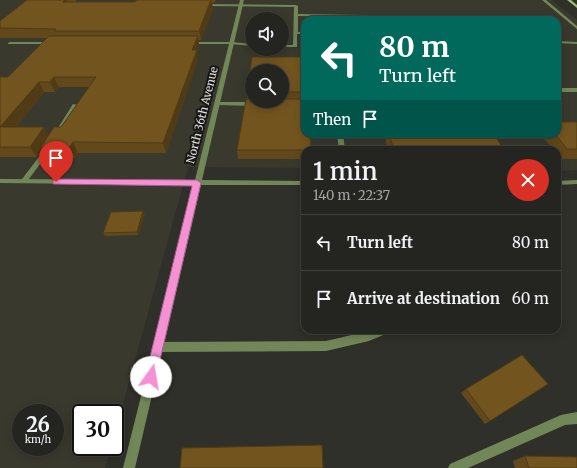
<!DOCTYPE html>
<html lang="en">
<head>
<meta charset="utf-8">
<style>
  :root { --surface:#242420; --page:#30302d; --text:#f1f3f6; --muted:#a3a4a5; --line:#41413e }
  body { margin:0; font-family:Merriweather,serif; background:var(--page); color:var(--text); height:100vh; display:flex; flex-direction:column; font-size:15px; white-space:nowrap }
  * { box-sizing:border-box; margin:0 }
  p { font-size:13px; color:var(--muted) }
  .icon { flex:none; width:22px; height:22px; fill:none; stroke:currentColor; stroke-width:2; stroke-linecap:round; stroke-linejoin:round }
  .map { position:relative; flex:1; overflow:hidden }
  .details { position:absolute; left:301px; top:146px; width:260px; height:188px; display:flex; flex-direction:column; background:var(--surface); border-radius:12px; box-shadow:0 2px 10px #0003,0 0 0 1px var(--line) }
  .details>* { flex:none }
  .guide { position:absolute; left:301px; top:16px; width:260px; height:122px; border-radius:12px; box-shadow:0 2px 10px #0003,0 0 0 1px var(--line); background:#00695c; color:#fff; overflow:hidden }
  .controls { position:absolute; left:245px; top:12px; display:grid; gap:8px }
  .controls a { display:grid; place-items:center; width:44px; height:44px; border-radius:50%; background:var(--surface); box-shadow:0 2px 10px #0003,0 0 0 1px var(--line); font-size:20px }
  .speed { position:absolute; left:12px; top:404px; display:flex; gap:8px; font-size:20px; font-weight:700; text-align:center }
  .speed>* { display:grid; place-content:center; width:52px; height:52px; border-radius:50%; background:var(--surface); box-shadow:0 2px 10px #0003,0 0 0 1px var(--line); line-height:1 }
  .speed small { font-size:10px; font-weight:400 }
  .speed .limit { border:2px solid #111; border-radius:6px; background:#fff; color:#111 }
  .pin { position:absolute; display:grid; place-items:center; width:34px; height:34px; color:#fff; margin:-41px -17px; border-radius:50% 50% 50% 0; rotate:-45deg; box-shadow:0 0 4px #0007 }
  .pin .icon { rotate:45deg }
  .me { position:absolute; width:44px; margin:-22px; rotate:13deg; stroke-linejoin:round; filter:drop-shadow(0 0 3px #0008) }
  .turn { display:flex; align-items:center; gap:14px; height:84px; padding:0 12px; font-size:18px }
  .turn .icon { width:52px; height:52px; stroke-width:2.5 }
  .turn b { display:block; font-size:28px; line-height:34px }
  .then { display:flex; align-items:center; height:38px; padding:0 12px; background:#0003; gap:8px; font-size:15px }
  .round { display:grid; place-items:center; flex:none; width:42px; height:42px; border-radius:21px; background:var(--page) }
  .summary { display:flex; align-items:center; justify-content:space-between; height:68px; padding:0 12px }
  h1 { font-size:24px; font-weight:600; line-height:30px }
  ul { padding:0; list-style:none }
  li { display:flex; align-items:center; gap:12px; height:56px; padding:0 12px; border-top:1px solid var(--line) }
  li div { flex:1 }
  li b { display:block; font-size:15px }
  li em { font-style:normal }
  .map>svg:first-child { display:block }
  .built { fill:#39392e; fill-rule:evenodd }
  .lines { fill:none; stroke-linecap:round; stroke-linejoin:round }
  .lane { fill:#728758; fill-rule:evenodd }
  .street { fill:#728758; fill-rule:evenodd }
  .secondary { fill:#97b96d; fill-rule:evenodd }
  .wall { fill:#62481a; fill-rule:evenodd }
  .shaded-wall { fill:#503b15 }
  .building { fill:#72541e; stroke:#503b15 }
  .route { fill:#f491d3; stroke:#9f5e89 }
  .labels { text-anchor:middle; stroke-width:4; stroke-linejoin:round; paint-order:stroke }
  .street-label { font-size:11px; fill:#e0e0dc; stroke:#181715 }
</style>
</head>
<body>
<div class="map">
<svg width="577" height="468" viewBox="0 0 577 468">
  <rect width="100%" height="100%" fill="#30302a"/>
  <!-- built -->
  <path class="built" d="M0 0H552L577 20V170L557 171V150H305V168L188 167 115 433V413H81V447H111L105 468H0ZM252 19H282V49H252ZM305 20H557V134H305ZM252 71H282V101H252ZM21 413H55V447H21Z"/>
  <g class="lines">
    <!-- lane -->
    <path class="lane" d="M542 0H546L577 26V29Z
      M202 4 296 5 298 6V14L364 15 368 20H364L363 17 298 16V32H305V34H297V47H282V45H293L294 7 201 6Z
      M557 41 577 42V44L557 43Z
      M10 42H51L53 43 51 44H8V43Z
      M189 42H231L252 44V46L231 44H187V42Z
      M557 88H577V92H557Z
      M217 102H256L259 104 256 106 215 105V103Z
      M73 104 78 105 63 129H59L58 128Z
      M337 134H343L345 150H339Z
      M51 143 54 145 26 183H22L20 181 22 179 49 144Z
      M373 330H390L388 333 369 341 326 351 158 352 154 350 153 347 154 344 158 342 326 341Z
      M577 412V424L565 425 468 468H448L450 464 561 415Z"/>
    <!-- street -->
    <path class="street" d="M240 0H244L202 180 305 181V185H201L135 468H123L194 185 0 183V179L195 180Z
      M577 180V184L557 185V181Z"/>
    <!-- secondary -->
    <path class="secondary" d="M567 0H571L577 5V8Z"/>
  </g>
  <!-- wall -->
  <path class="wall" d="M27 0H77L75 2H135L137 0H216L214 3H212L213 8 201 40H198L199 46 197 52 198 59 166 153H78L75 158 47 157 42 149 37 157H0V77H8L47 38H0V21ZM59 87H89L61 127 49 135 16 127 44 92H55Z
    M252 57H305V134H310L311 150H305V159H238L237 150 246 99H247V92ZM252 71H282V101H252Z
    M577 122V159H560L557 156V150H553L541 134H557Z
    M384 134H494L502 147 500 150H388Z
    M145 214 138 235 105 236 103 233Z
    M548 384 485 424 461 393 466 389Z
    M525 456 577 468H515L513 461Z"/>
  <!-- shaded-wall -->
  <path class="shaded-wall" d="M65 0H67L70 8 63 2Z
    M211 0 213 8 201 40 199 31Z
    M198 36 199 46 197 52 198 59 166 153 163 143 192 50Z
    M54 77 59 87 55 92 50 82Z
    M39 82 44 92 7 138 0 127Z
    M44 127 50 138 41 147 42 149 37 157 30 147Z
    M73 142 78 153 75 158 70 147Z
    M143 211 145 214 138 235 137 232Z"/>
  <!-- building -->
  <path class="building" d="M27 0H65L63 2H135L137 0H211L199 31H54L56 29 0 28V21Z
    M49 36H198L192 50H197L163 143 73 142 70 147H41L54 127H61L96 77H54L50 82H39L0 127V77H8Z
    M252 57H305V92H282V71H252V92H247Z
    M246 99H252V101H282V99H305V134H310L311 150H237Z
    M557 122H577V149H567L555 134H557Z
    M0 127H44L30 147H0Z
    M389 134H494L502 147H393Z
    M143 211 137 232 103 233 111 212Z
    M522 355 548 384 490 421 466 389Z
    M322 445 323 468H180L182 448Z
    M525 456 577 457V468H529Z"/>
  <!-- route -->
  <path class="route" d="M56 179 197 180 201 183 155 382 151 383 146 382 145 377 192 186 53 184V180Z"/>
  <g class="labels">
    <!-- street labels -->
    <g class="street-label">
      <text transform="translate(202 115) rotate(-76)" y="4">North 36th Avenue</text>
    </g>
  </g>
</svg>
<div class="controls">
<a><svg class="icon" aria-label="sound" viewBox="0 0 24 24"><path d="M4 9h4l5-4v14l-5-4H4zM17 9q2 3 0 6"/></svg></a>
<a><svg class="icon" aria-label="search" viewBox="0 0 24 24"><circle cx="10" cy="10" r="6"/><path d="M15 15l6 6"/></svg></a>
</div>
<div class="speed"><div>26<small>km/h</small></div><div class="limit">30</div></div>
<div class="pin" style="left:56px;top:182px;background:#d93025"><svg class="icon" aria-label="arrive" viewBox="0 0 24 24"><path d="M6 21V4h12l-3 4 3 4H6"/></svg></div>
<svg class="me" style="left:151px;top:377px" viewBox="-20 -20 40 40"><circle r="19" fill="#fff"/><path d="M0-13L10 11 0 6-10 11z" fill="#f491d3"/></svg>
<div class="guide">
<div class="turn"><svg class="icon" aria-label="left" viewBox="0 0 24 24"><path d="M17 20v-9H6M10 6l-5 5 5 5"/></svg><div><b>80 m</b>Turn left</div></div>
<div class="then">Then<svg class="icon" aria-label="arrive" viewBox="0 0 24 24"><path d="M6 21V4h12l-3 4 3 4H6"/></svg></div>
</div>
<section class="details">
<div class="summary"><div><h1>1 min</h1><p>140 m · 22:37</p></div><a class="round" style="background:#d93025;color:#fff"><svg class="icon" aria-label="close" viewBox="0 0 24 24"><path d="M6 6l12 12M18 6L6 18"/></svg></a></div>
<ul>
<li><svg class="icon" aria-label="left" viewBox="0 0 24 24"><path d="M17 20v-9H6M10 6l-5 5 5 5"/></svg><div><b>Turn left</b></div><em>80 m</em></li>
<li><svg class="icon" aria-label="arrive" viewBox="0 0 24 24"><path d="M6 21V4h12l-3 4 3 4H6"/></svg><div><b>Arrive at destination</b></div><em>60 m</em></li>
</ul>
</section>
</div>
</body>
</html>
